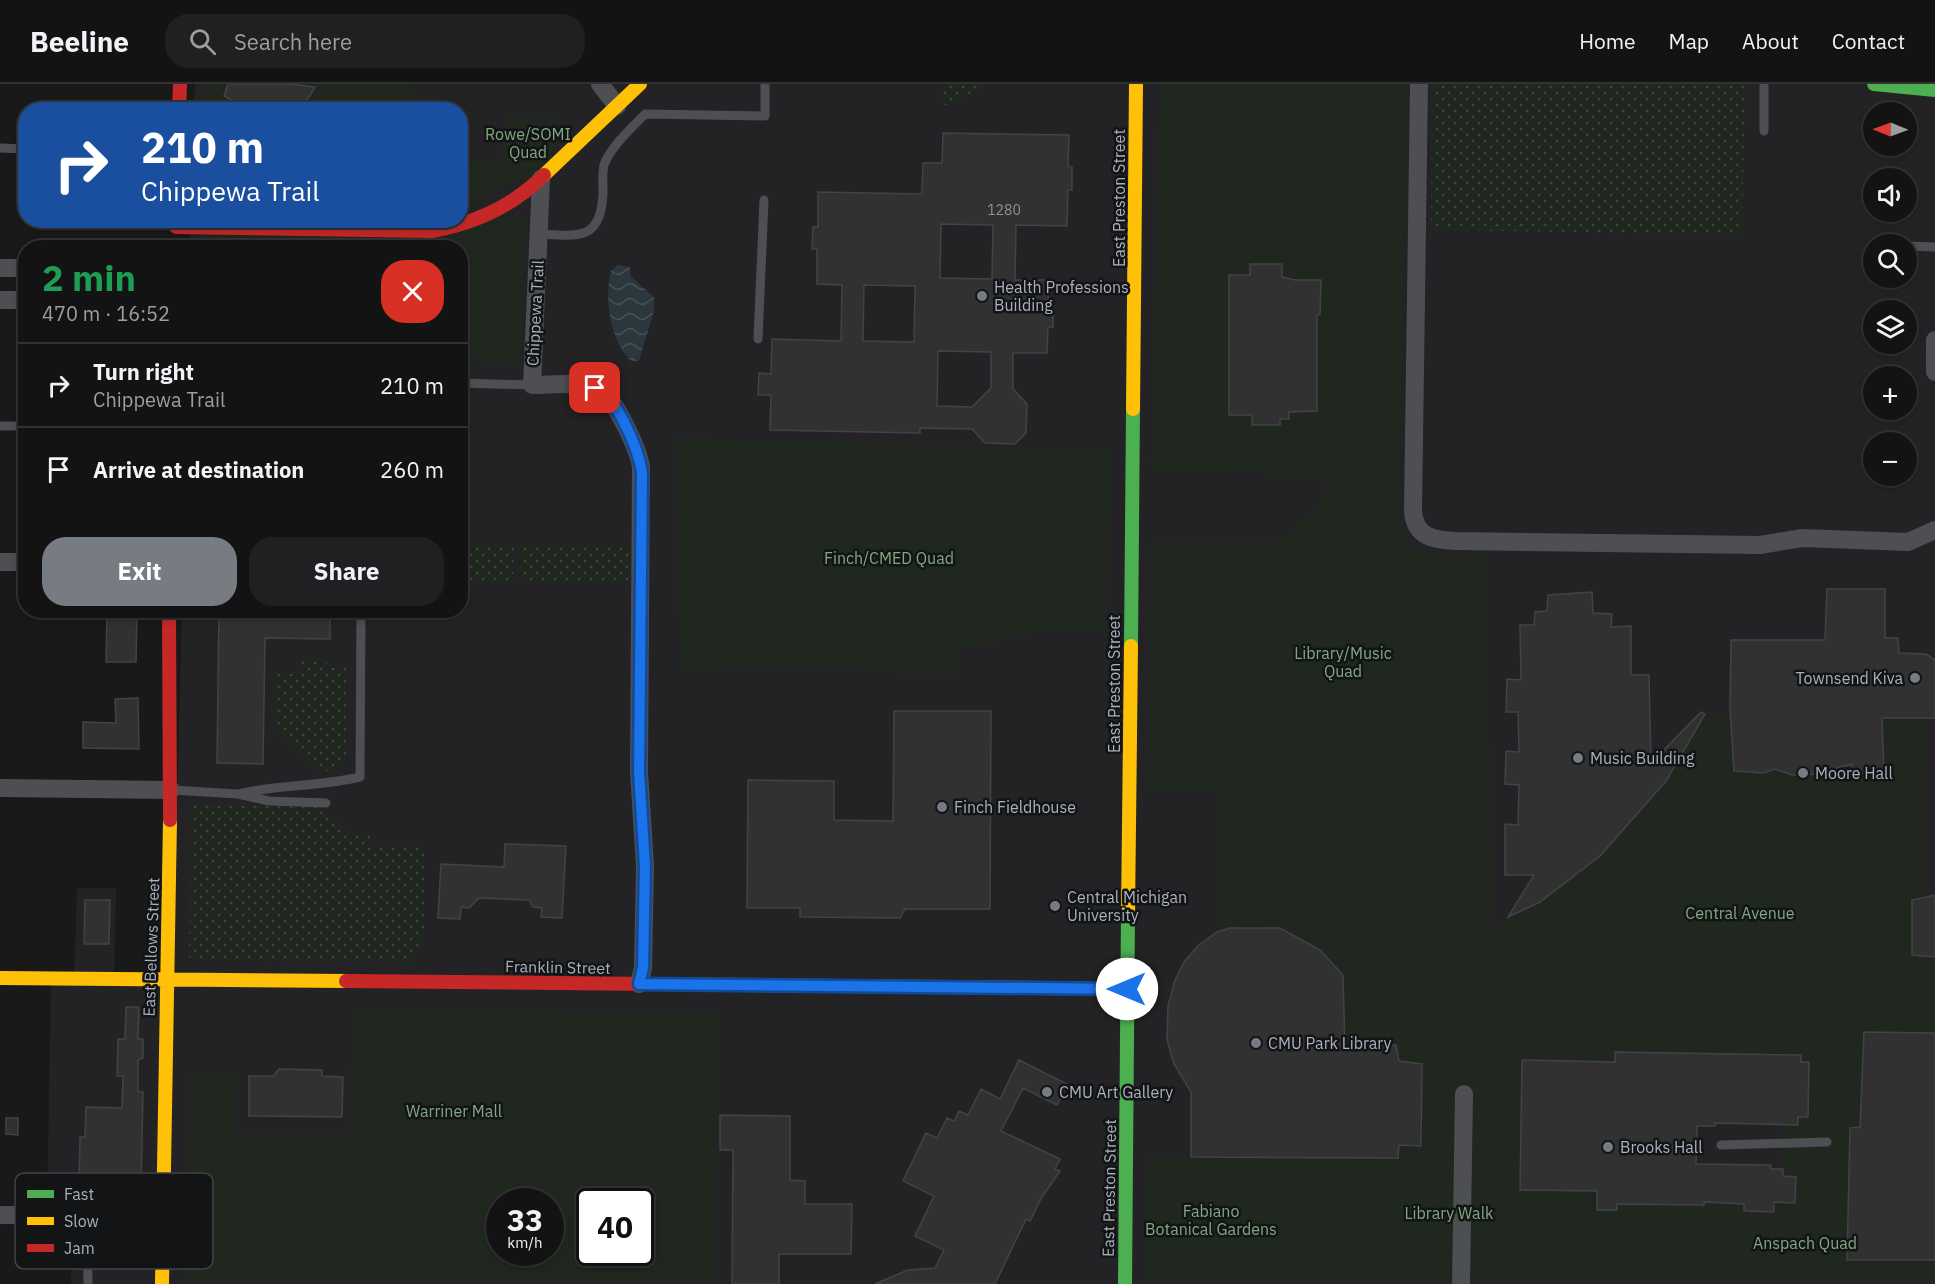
<!DOCTYPE html>
<html lang="en">
<head>
<meta charset="utf-8">
<style>
  :root { --surface:#131314; --page:#202022; --text:#f1f3f6; --muted:#9d9ea0; --line:#323234; --accent:#777c83 }
  body { margin:0; font-family:"IBM Plex Sans",sans-serif; background:var(--page); color:var(--text); height:100vh; display:flex; flex-direction:column; font-size:22px; white-space:nowrap }
  * { box-sizing:border-box; margin:0 }
  p { font-size:20px; color:var(--muted) }
  .icon { flex:none; width:33px; height:33px; fill:none; stroke:currentColor; stroke-width:2; stroke-linecap:round; stroke-linejoin:round }
  .map { position:relative; flex:1; overflow:hidden }
  .drawer { position:absolute; left:18px; top:156px; width:450px; height:378px; display:flex; flex-direction:column; background:var(--surface); border-radius:24px; box-shadow:0 3px 9px #0003,0 0 0 2px var(--line) }
  .drawer>* { flex:none }
  .banner { position:absolute; left:18px; top:18px; width:450px; height:126px; border-radius:24px; box-shadow:0 3px 9px #0003,0 0 0 2px var(--line); background:#1a4fa0; color:#fff; overflow:hidden }
  .needle { width:39px; rotate:271deg }
  .tools { position:absolute; left:1863px; top:18px; display:grid; gap:12px }
  .tools a { display:grid; place-items:center; width:54px; height:54px; border-radius:50%; background:var(--surface); box-shadow:0 3px 9px #0003,0 0 0 2px var(--line); font-size:30px }
  .speed { position:absolute; left:486px; top:1104px; display:flex; gap:12px; font-size:30px; font-weight:700; text-align:center }
  .speed>* { display:grid; place-content:center; width:78px; height:78px; border-radius:50%; background:var(--surface); box-shadow:0 3px 9px #0003,0 0 0 2px var(--line); line-height:1 }
  .speed small { font-size:15px; font-weight:400 }
  .speed .limit { border:3px solid #111; border-radius:9px; background:#fff; color:#111 }
  .pin { position:absolute; display:grid; place-items:center; width:51px; height:51px; color:#fff; margin:-26px; border-radius:12px; box-shadow:0 3px 9px #0006 }
  .me { position:absolute; width:66px; margin:-33px; rotate:270deg; stroke-linejoin:round; filter:drop-shadow(0 0 4px #0008) }
  .turn { display:flex; align-items:center; gap:21px; height:126px; padding:0 24px; font-size:27px }
  .turn .icon { width:78px; height:78px; stroke-width:2.5 }
  .turn b { display:block; font-size:42px; line-height:51px }
  .round { display:grid; place-items:center; flex:none; width:63px; height:63px; border-radius:24px; background:var(--page) }
  .headline { display:flex; align-items:center; justify-content:space-between; height:102px; padding:0 24px }
  h1 { font-size:36px; font-weight:800; line-height:45px; color:#1e9e55 }
  .primary-button { display:flex; gap:12px; margin-top:auto; padding:12px 24px }
  .primary-button a { flex:1; height:69px; border-radius:24px; background:var(--accent); color:#fff; font-size:24px; font-weight:800; line-height:69px; text-align:center }
  .primary-button a+a { background:var(--page); color:var(--text) }
  ul { padding:0; list-style:none }
  li { display:flex; align-items:center; gap:18px; height:84px; padding:0 24px; border-top:2px solid var(--line) }
  li div { flex:1 }
  li b { display:block; font-size:22px }
  li em { font-style:normal }
  header { display:flex; align-items:center; gap:36px; box-sizing:border-box; height:84px; padding:0 30px; background:var(--surface); border-bottom:2px solid var(--line) }
  header strong { font-size:28px }
  nav { display:flex; gap:33px; margin-inline-start:auto; font-size:21px }
  .search { width:420px; height:54px; background:var(--page); display:flex; align-items:center; gap:15px; box-sizing:border-box; padding:0 21px; border-radius:24px; color:var(--muted); font-size:22px }
  .map>svg:first-child { display:block }
  .built { fill:#232326; fill-rule:evenodd }
  .grass { fill:url(#grass-dots) }
  .green { fill:#1f271f; fill-rule:evenodd }
  .water { fill:url(#water-waves) }
  .building { fill:#313132; stroke:#424346; stroke-width:1.5; fill-rule:evenodd }
  .lines { fill:none; stroke-linecap:round; stroke-linejoin:round }
  .lane { stroke:#4d4f53; stroke-width:9 }
  .street { stroke:#4d4f53; stroke-width:18 }
  .fast { stroke:#4caf50; stroke-width:14 }
  .slow { stroke:#ffc107; stroke-width:14 }
  .jam { stroke:#c62828; stroke-width:14 }
  .route-casing { stroke:#114b97; stroke-width:15 }
  .route { stroke:#1a73e8; stroke-width:10 }
  .poi-dot { fill:#777c83; stroke:#131416; stroke-width:2 }
  .labels { text-anchor:middle; stroke-width:5; stroke-linejoin:round; paint-order:stroke }
  .number-label { font-size:14px; fill:#8c919a }
  .park-label { font-size:16px; fill:#82a87f; stroke:#131416 }
  .street-label { font-size:16px; fill:#aab1bc; stroke:#131416 }
  .poi-label { font-size:16px; fill:#aab1bc; stroke:#131416; text-anchor:start }
  .key { fill:#131416; stroke:#404348; stroke-width:1.5 }
  .key-label { font-size:16px; fill:#aab1bc }
</style>
</head>
<body>
<header>
<strong>Beeline</strong>
<div class="search"><svg class="icon" aria-label="search" viewBox="0 0 24 24"><circle cx="10" cy="10" r="6"/><path d="M15 15l6 6"/></svg>Search here</div>
<nav><a>Home</a><a>Map</a><a>About</a><a>Contact</a></nav>
</header>
<div class="map">
<svg width="1935" height="1200" viewBox="0 0 1935 1200">
  <defs>
    <pattern id="grass-dots" width="8" height="8" patternUnits="userSpaceOnUse" patternTransform="scale(1.5)"><rect width="8" height="8" fill="#1f271f"/><path d="M2 2h.1M6 6h.1" fill="none" stroke="#3d443e" stroke-width="1.8" stroke-linecap="round"/></pattern>
    <pattern id="water-waves" width="16" height="10" patternUnits="userSpaceOnUse" patternTransform="scale(1.5)"><rect width="16" height="10" fill="#2b373d"/><path d="M0 5q4-4 8 0t8 0" fill="none" stroke="#475257"/></pattern>
  </defs>
  <rect width="100%" height="100%" fill="#19191a"/>
  <!-- built -->
  <path class="built" d="M195 0H1935V1200H165L182 527 460 526V164L191 163V137L460 136V26L194 25ZM1874 28H1906V62H1874ZM1874 94H1906V128H1874ZM1874 160H1906V194H1874ZM1874 226H1906V260H1874ZM1874 292H1906V326H1874ZM1874 358H1906V392H1874ZM500 1118H550V1168H500ZM590 1118H640V1168H590Z
    M77 804H116L114 895 168 896 162 1200H71L72 1132 47 1131 51 894H74Z"/>
  <!-- grass -->
  <path class="grass" d="M942 0H988L946 22 942 18Z
    M1432 0H1745L1742 150 1431 146Z
    M461 460H514L513 499 461 498Z
    M520 460 631 462V499L520 497Z
    M302 574H327V584H346V674L332 686 320 688 275 640V590H301Z
    M191 721 316 723 353 750H370V761H424V849L411 878 189 875Z"/>
  <!-- green -->
  <path class="green" d="M203 0H412L411 25 202 26Z
    M1160 0H1408L1399 431C1402 440 1404 450 1409 458 1423 479 1466 472 1488 472L1487 598 1493 800 1490 857 1508 833 1540 818 1600 772 1666 697 1697 644 1730 625 1734 687 1763 689 1775 685 1793 691 1814 690 1843 682 1852 675 1851 690 1882 634H1925L1924 813 1912 816V870L1935 873V949L1865 948 1866 1043 1850 1045 1847 1176H1935V1200H1691L1690 1197 1650 1200H1144L1147 1072 1398 1074 1399 1061 1421 1062 1396 961 1345 964 1343 891C1307 853 1271 830 1217 848L1219 710 1323 712 1149 706 1151 457 1279 459 1324 415 1326 394 1266 393 1264 388 1151 389ZM1615 968 1809 979 1808 1033H1798L1783 1040V1092L1796 1093 1795 1119 1774 1118 1773 1128 1744 1127V1120H1617V1126L1593 1127V1106L1520 1105 1522 976 1615 978Z
    M505 33 559 34 573 48 529 96 516 95 461 127 460 76 501 78Z
    M519 130 525 140 521 281 461 279 460 164 196 163 195 144 399 148Z
    M676 354 1111 366 1106 546H1042L957 566 958 590H902L857 584 680 585Z
    M352 925 719 929 715 1200H430L429 1198 185 1200 190 991 237 990 236 1050 350 1051ZM500 1118H550V1168H500ZM590 1118H640V1168H590Z"/>
  <!-- water -->
  <path class="water" d="M618 181 630 183 631 193 654 213V227L639 277H631C610 257 604 214 611 187Z"/>
  <!-- building -->
  <path class="building" d="M228 0H291L315 3 301 26H250L224 12Z
    M943 49 1069 51 1068 82 1072 83V106H1068L1067 142 1016 141 1015 196H1049L1048 222H1053V243H1048L1047 269H1013V305L1027 320 1026 349 1015 360 985 359 972 345 920 344V349L770 346 771 311H758L759 289 771 290 772 255 841 257 842 201 817 200V165H812L813 143H818V108L922 110 923 79H942ZM941 140 993 141 992 195 940 194ZM864 201 915 202 914 258 863 257ZM938 267 991 268V304L972 323 937 322Z
    M1250 180H1282V193L1295 196H1321L1320 230 1317 231V327L1289 328V335H1280V341H1252V331H1229V191H1250Z
    M1827 505H1885V554H1898L1899 569 1926 570 1935 576V634H1882L1884 689 1851 690 1852 680 1809 691H1792L1775 685 1763 689 1734 687 1730 625 1731 556H1825Z
    M1592 508 1593 529 1612 530 1611 543 1631 542V591H1649L1651 679 1701 628 1705 630 1666 697 1600 772 1540 818 1508 833 1534 791H1505V740L1518 741 1519 701 1505 700 1506 667 1519 668 1518 628H1506L1507 595 1521 596 1520 541H1534L1535 528 1547 527 1548 511Z
    M107 526H137L136 578H106Z
    M219 526H330V555L265 554 263 680 217 679Z
    M138 614 139 665 83 664V638L116 639 115 615Z
    M894 627H991L990 825H905L900 834 800 833V824H747L748 696 834 697V736L893 737Z
    M505 760 566 762 562 834 541 833 542 824 533 823 529 816 479 814 469 824 461 823 460 835 438 834 441 780 504 783Z
    M1935 811V873L1912 871V816Z
    M85 816H110L109 860H84Z
    M1230 844H1280L1320 866 1343 891 1345 964 1396 961 1399 977 1422 980 1421 1062 1399 1061 1398 1074 1191 1073V1008L1174 980 1167 956 1168 922 1175 896 1184 878 1198 862 1217 848Z
    M126 923H139L138 955H143V974L138 976V1008H143L141 1103 79 1101 80 1053H85L86 1023 122 1024 123 992H117L118 955H125Z
    M1864 948 1935 949V1176H1847L1850 1044 1860 1043Z
    M1615 968 1801 971V978H1809L1808 1033H1798V1041L1715 1039V1042H1697L1696 1080 1771 1081V1085H1783V1092L1796 1093 1795 1119 1774 1118V1128L1744 1127V1120L1704 1118V1121L1617 1120V1126H1597V1107L1520 1106 1522 976 1615 978Z
    M1019 976 1067 1000 1057 1021 1023 1004 1001 1047 1060 1075 1055 1085 1060 1087 1042 1113 1030 1137 1026 1135 995 1200H875L908 1186 935 1184 944 1166 915 1152 934 1112 903 1097 926 1049 937 1054 947 1034 954 1037 959 1027 968 1031 981 1005 1000 1015Z
    M279 985 322 986V992L343 993 342 1033 249 1032V992H274Z
    M720 1031 790 1032V1096L805 1097V1120H852L851 1170H779V1200H732L733 1066H720Z
    M6 1034H18V1051L6 1050Z"/>
  <g class="lines">
    <!-- lane -->
    <path class="lane" d="M1764 47V0
      M0 64 26 65
      M539 150C579 152 601 157 603 109 603 100 602 89 604 81 611 62 632 44 645 30L765 32V0
      M1906 162 1935 163
      M758 255 764 116
      M460 299 532 301
      M0 342H26
      M173 706 238 710 269 717 326 719
      M238 710C279 700 318 703 360 693L361 526
      M1721 1061 1827 1058
      M87 1132 88 1200"/>
    <!-- street -->
    <path class="street" d="M600 0 617 22
      M1419 0 1413 427C1415 453 1433 456 1456 457L1760 461 1802 454 1908 458 1935 446
      M541 95 532 301C552 301 581 297 598 305 615 313 638 365 641 383L639 688 645 782 643 884 639 900
      M0 184H26
      M0 216H26
      M1935 256V288
      M0 478H26
      M0 704 171 706
      M0 1131 163 1132
      M1461 1200 1464 1010"/>
    <!-- fast -->
    <path class="fast" d="M1874 0 1935 6
      M1131 562 1133 325
      M750 901 1127 905
      M1125 1200 1128 830"/>
    <!-- slow -->
    <path class="slow" d="M544 91 640 0
      M1133 325 1136 0
      M1128 830 1131 562
      M0 894 346 897
      M162 1200 170 736"/>
    <!-- jam -->
    <path class="jam" d="M179 26 180 0
      M176 143 432 147C476 139 513 122 544 91
      M169 526 170 736
      M346 897 750 901"/>
  </g>
  <g class="lines">
    <!-- route casing -->
    <g class="route-casing">
      <path id="route" d="M595 304C617 312 639 367 642 389L639 688 645 782 643 884 639 900 1127 905"/>
    </g>
    <!-- route -->
    <use href="#route" class="route"/>
  </g>
  <!-- markers -->
  <g class="poi-dot">
    <circle cx="982" cy="212" r="6"/>
    <circle cx="1915" cy="594" r="6"/>
    <circle cx="1578" cy="674" r="6"/>
    <circle cx="1803" cy="689" r="6"/>
    <circle cx="942" cy="723" r="6"/>
    <circle cx="1055" cy="822" r="6"/>
    <circle cx="1256" cy="959" r="6"/>
    <circle cx="1047" cy="1008" r="6"/>
    <circle cx="1608" cy="1063" r="6"/>
  </g>
  <g class="labels">
    <!-- number labels -->
    <g class="number-label">
      <text x="1004" y="131">1280</text>
    </g>
    <!-- park labels -->
    <g class="park-label">
      <text x="528" y="56">Rowe/SOMI<tspan x="528" dy="18">Quad</tspan></text>
      <text x="889" y="480">Finch/CMED Quad</text>
      <text x="1343" y="575">Library/Music<tspan x="1343" dy="18">Quad</tspan></text>
      <text x="1740" y="835">Central Avenue</text>
      <text x="454" y="1033">Warriner Mall</text>
      <text x="1211" y="1133">Fabiano<tspan x="1211" dy="18">Botanical Gardens</tspan></text>
      <text x="1449" y="1135">Library Walk</text>
      <text x="1805" y="1165">Anspach Quad</text>
    </g>
    <!-- street labels -->
    <g class="street-label">
      <text transform="translate(1119 114) rotate(-90)" y="6">East Preston Street</text>
      <text transform="translate(535 229) rotate(-87)" y="6">Chippewa Trail</text>
      <text transform="translate(1114 600) rotate(-90)" y="6">East Preston Street</text>
      <text transform="translate(151 863) rotate(-88)" y="6">East Bellows Street</text>
      <text transform="translate(558 883) rotate(1)" y="6">Franklin Street</text>
      <text transform="translate(1109 1104) rotate(-89)" y="6">East Preston Street</text>
    </g>
    <!-- poi labels -->
    <g class="poi-label">
      <text x="994" y="209">Health Professions<tspan x="994" dy="18">Building</tspan></text>
      <text x="1903" y="600" text-anchor="end">Townsend Kiva</text>
      <text x="1590" y="680">Music Building</text>
      <text x="1815" y="695">Moore Hall</text>
      <text x="954" y="729">Finch Fieldhouse</text>
      <text x="1067" y="819">Central Michigan<tspan x="1067" dy="18">University</tspan></text>
      <text x="1268" y="965">CMU Park Library</text>
      <text x="1059" y="1014">CMU Art Gallery</text>
      <text x="1620" y="1069">Brooks Hall</text>
    </g>
  </g>
  <!-- legend -->
  <rect x="15" y="1089" width="198" height="96" rx="9" class="key"/>
  <rect x="27" y="1106" width="27" height="8" fill="#4caf50"/>
  <rect x="27" y="1133" width="27" height="8" fill="#ffc107"/>
  <rect x="27" y="1160" width="27" height="8" fill="#c62828"/>
  <g class="key-label">
    <text x="64" y="1116">Fast</text>
    <text x="64" y="1143">Slow</text>
    <text x="64" y="1170">Jam</text>
  </g>
</svg>
<div class="tools">
<a><svg class="needle" viewBox="-14 -14 28 28"><path d="M0-13l5 13h-10z" fill="#e53935"/><path d="M0 13l5-13h-10z" fill="#9d9ea0"/></svg></a>
<a><svg class="icon" aria-label="sound" viewBox="0 0 24 24"><path d="M4 9h4l5-4v14l-5-4H4zM17 9q2 3 0 6"/></svg></a>
<a><svg class="icon" aria-label="search" viewBox="0 0 24 24"><circle cx="10" cy="10" r="6"/><path d="M15 15l6 6"/></svg></a>
<a><svg class="icon" aria-label="layers" viewBox="0 0 24 24"><path d="M12 4l9 5-9 5-9-5zM3 14l9 5 9-5"/></svg></a>
<a>+</a>
<a>−</a>
</div>
<div class="speed"><div>33<small>km/h</small></div><div class="limit">40</div></div>
<div class="pin" style="left:595px;top:304px;background:#d93025"><svg class="icon" aria-label="arrive" viewBox="0 0 24 24"><path d="M6 21V4h12l-3 4 3 4H6"/></svg></div>
<svg class="me" style="left:1127px;top:905px" viewBox="-20 -20 40 40"><circle r="19" fill="#fff"/><path d="M0-13L10 11 0 6-10 11z" fill="#1a73e8"/></svg>
<div class="banner">
<div class="turn"><svg class="icon" aria-label="right" viewBox="0 0 24 24"><path d="M7 20v-9h11M14 6l5 5-5 5"/></svg><div><b>210 m</b>Chippewa Trail</div></div>
</div>
<section class="drawer">
<div class="headline"><div><h1>2 min</h1><p>470 m · 16:52</p></div><a class="round" style="background:#d93025;color:#fff"><svg class="icon" aria-label="close" viewBox="0 0 24 24"><path d="M6 6l12 12M18 6L6 18"/></svg></a></div>
<ul>
<li><svg class="icon" aria-label="right" viewBox="0 0 24 24"><path d="M7 20v-9h11M14 6l5 5-5 5"/></svg><div><b>Turn right</b><p>Chippewa Trail</p></div><em>210 m</em></li>
<li><svg class="icon" aria-label="arrive" viewBox="0 0 24 24"><path d="M6 21V4h12l-3 4 3 4H6"/></svg><div><b>Arrive at destination</b></div><em>260 m</em></li>
</ul>
<div class="primary-button"><a>Exit</a><a>Share</a></div>
</section>
</div>
</body>
</html>
